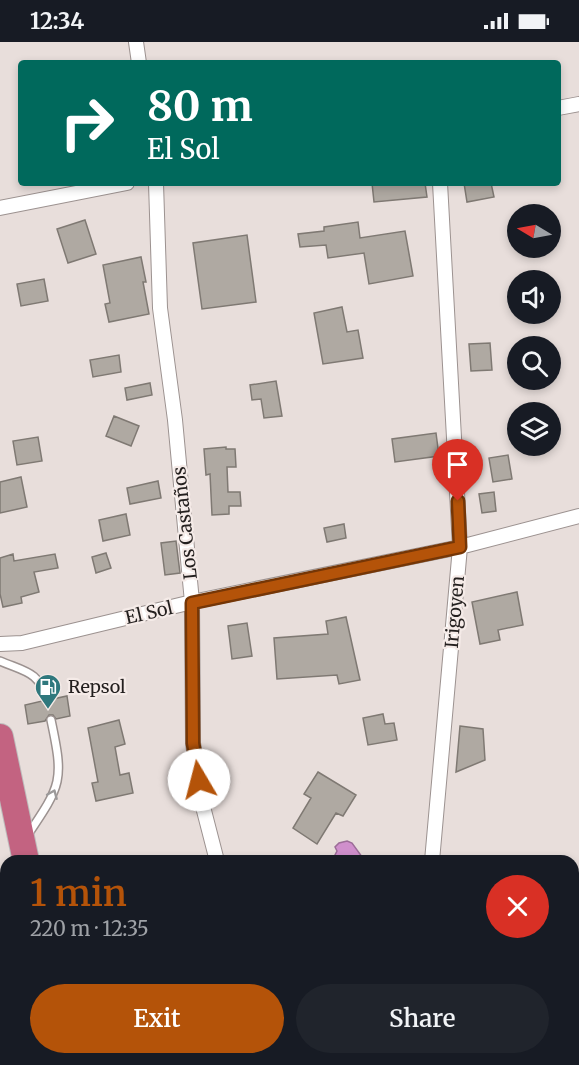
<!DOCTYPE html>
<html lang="en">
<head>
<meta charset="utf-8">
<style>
  :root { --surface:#171b24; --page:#20242c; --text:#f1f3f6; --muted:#9ea1a6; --accent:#b45309 }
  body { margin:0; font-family:Merriweather,serif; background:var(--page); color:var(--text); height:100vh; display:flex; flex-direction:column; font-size:22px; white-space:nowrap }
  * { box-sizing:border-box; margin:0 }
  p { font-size:20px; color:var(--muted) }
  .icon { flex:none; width:33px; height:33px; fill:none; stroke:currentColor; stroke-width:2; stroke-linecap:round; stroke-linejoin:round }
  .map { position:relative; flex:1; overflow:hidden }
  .sheet { position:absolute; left:0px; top:813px; width:579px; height:210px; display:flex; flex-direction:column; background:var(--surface); border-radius:18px 18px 0 0; box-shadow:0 3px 9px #0003 }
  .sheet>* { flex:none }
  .guide { position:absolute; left:18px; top:18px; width:543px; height:126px; border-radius:6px; box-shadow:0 3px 9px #0003; background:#00695c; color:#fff; overflow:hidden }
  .needle { width:39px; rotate:280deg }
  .tools { position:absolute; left:507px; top:162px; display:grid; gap:12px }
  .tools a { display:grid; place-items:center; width:54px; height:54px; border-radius:50%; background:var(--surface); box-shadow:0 3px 9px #0003; font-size:30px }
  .pin { position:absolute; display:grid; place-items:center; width:51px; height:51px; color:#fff; margin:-62px -26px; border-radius:50% 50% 50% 0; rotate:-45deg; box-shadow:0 0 6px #0007 }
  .pin .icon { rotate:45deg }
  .me { position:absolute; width:66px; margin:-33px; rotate:352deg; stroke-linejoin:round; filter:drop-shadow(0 0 4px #0008) }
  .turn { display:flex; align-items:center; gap:21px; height:126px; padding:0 30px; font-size:27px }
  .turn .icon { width:78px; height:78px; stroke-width:2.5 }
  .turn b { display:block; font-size:42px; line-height:51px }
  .round { display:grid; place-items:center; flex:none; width:63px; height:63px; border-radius:32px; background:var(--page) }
  .summary { display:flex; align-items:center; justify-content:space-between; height:102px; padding:0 30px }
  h1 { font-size:36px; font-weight:600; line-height:45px; color:var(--accent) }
  .cta { display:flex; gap:12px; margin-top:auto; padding:12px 30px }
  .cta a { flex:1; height:69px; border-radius:36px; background:var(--accent); color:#fff; font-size:24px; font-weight:600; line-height:69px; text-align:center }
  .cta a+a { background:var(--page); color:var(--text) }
  .status { display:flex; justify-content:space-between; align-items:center; height:42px; padding:0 30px; background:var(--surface); direction:ltr }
  .status svg { height:16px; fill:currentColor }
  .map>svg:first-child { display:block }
  .water { fill:#d08fcc; stroke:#9c6d98; stroke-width:1.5 }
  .building { fill:#afa9a2; stroke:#7f7973; stroke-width:1.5 }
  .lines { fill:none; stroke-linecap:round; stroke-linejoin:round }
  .lane-casing { stroke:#9c9290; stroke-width:10 }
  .street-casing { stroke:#9c9290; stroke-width:16 }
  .highway-casing { stroke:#bdbcbc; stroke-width:28 }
  .lane { stroke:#fff; stroke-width:7 }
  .street { stroke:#fff; stroke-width:14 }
  .highway { stroke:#c36381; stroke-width:26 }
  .oneway { stroke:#9c9a9a }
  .route-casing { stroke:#753606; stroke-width:15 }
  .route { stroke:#b45309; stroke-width:10 }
  .labels { text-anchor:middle; stroke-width:4.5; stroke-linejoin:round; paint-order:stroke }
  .street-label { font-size:18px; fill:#231f1e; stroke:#f5ebe8 }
  .poi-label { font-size:18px; fill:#231f1e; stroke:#f5ebe8; text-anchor:start }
</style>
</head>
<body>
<div class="status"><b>12:34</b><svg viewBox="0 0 49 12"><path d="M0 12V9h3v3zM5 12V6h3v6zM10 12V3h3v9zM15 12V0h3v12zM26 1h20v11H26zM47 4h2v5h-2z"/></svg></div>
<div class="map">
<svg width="579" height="1023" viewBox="0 0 579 1023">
  <rect width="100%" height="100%" fill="#e8dedb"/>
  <!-- water -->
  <path class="water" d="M347 799 352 801 365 819H339L335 813 337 809 335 805 339 801Z"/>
  <!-- building -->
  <path class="building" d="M372 141H425L427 155 374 160Z
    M464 141H491L494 155 467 160Z
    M85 178 96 212 68 221 57 187Z
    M358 180 360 196 405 189 413 234 369 242 364 211 328 216 326 203 300 205 298 192 324 189V185Z
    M247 193 256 260 202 267 193 201Z
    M141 215 146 240H143L149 272 109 280 105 262 110 261 103 223Z
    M44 237 48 259 21 264 17 242Z
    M342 265 347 290 358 288 363 316 323 322 314 271Z
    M490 301 492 328 471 329 469 302Z
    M119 313 121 330 93 335 90 318Z
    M276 339 282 374 264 376 261 357 252 358 250 343Z
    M150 341 152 353 127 358 125 346Z
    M114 374 139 384 131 404 106 394Z
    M436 391 439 414 395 420 392 397Z
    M38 395 42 419 17 423 13 399Z
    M226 405V407H235L236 425H227L228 450H240L241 464H229V472L212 473 210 432 206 433 204 407Z
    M508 413 512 437 493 440 489 416Z
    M21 435 27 465 0 471V440Z
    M158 439 161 456 130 462 127 446Z
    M494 450 496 469 482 471 479 452Z
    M126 472 130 493 103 499 99 478Z
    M344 482 346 496 327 500 324 486Z
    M176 499 180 531 165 533 161 501Z
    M106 511 111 526 96 531 92 515Z
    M13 512 14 519 55 512 58 526 34 530 39 550 21 555 22 561 3 565 0 552V516Z
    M517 550 523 583 498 588 500 598 480 602 472 560Z
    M346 575 360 638 339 642 337 633 277 637 274 596 328 592 326 579Z
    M247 581 252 614 232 617 228 584Z
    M67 654 70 674 56 677 53 673H49L45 679 28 682 25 663 42 659 45 663H50L53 657Z
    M383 672 385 682 394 681 397 698 368 703 363 676Z
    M119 678 125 702 115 705 120 733 129 731 133 751 96 759 92 741 98 740 88 686Z
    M460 684 483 687 485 718 456 730Z
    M318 730 356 753 343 774 336 771 317 802 293 786 311 756 304 752Z"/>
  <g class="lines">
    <!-- lane casing -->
    <g class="lane-casing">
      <path id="lane" d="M0 619C26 630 38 629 48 658
        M27 794C62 742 64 739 51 678"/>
    </g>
    <!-- street casing -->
    <g class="street-casing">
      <path id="street" d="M136 0 139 21
        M558 66 579 62
        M156 141 160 266 175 378 192 560 193 701 201 757 217 819
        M0 166 127 141
        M0 602 22 601 192 560 460 505 579 474
        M432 819 460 505 440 141
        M232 1023 233 1017
        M414 1023V1017"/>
    </g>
    <!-- highway casing -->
    <g class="highway-casing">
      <path id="highway" d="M0 695 26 819
        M68 1017 69 1023"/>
    </g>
    <!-- lane -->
    <use href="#lane" class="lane"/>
    <!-- street -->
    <use href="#street" class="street"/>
    <!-- highway -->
    <use href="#highway" class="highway"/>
  </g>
  <!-- one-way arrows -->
  <defs><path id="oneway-chevron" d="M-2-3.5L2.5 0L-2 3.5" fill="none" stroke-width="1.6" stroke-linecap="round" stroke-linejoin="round" transform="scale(1.5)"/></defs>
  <use class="oneway" href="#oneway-chevron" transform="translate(53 752) rotate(-67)"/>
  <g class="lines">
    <!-- route casing -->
    <g class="route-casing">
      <path id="route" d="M199 738 193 701 192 561 460 505 458 459"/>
    </g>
    <!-- route -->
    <use href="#route" class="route"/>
  </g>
  <!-- icons -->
  <defs>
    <g id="fuel-pin" transform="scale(1.35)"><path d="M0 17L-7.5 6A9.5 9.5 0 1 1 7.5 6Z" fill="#2f787d" stroke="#f5ebe8"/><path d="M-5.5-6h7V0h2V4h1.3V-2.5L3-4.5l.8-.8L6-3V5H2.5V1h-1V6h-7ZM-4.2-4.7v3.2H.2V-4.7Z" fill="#fff"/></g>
  </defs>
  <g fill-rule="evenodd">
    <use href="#fuel-pin" x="48" y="645"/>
  </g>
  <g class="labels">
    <!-- street labels -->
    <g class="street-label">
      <text transform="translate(185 481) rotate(-96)" y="6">Los Castaños</text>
      <text transform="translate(455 570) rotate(-85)" y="6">Irigoyen</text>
      <text transform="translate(149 571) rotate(-13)" y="6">El Sol</text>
    </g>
    <!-- poi labels -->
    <g class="poi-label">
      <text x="68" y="651">Repsol</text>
    </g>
  </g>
</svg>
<div class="tools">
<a><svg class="needle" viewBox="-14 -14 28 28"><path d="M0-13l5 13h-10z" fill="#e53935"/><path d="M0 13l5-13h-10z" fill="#9ea1a6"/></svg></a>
<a><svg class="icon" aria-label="sound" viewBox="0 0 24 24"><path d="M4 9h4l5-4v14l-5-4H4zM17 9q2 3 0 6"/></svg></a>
<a><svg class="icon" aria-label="search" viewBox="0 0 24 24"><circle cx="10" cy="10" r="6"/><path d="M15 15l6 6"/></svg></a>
<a><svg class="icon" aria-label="layers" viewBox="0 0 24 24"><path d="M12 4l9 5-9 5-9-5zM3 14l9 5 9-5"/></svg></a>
</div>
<div class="pin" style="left:458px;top:459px;background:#d93025"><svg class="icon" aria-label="arrive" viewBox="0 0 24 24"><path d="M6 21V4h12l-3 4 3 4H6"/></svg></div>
<svg class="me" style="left:199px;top:738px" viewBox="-20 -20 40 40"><circle r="19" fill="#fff"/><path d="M0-13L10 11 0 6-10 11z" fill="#b45309"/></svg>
<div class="guide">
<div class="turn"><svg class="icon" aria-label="right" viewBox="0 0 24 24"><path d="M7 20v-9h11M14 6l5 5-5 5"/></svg><div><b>80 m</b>El Sol</div></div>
</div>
<section class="sheet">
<div class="summary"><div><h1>1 min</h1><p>220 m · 12:35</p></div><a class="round" style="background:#d93025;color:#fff"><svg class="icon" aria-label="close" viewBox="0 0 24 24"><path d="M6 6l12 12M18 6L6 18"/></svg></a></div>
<div class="cta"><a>Exit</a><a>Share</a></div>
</section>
</div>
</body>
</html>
